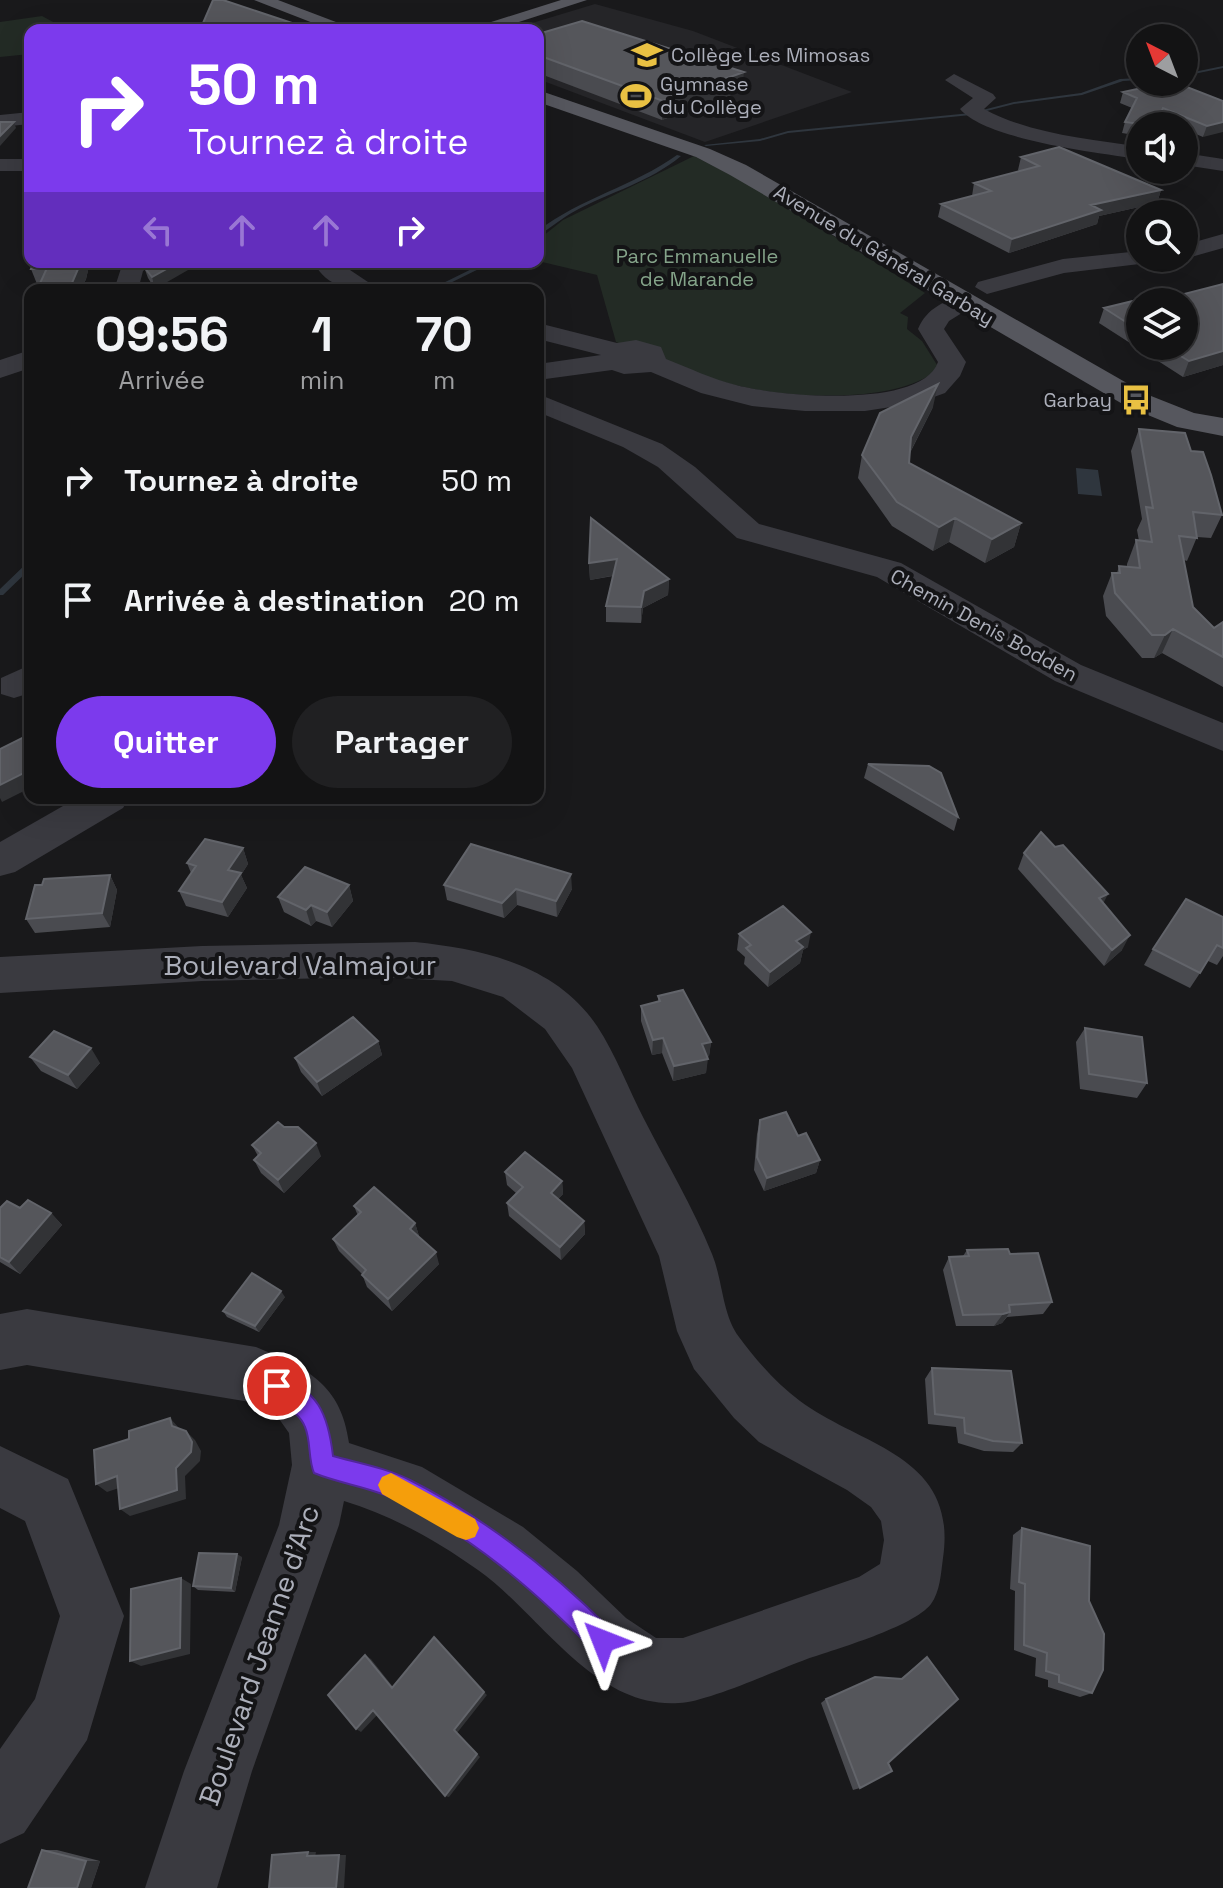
<!DOCTYPE html>
<html lang="fr">
<head>
<meta charset="utf-8">
<style>
  :root { --surface:#131314; --page:#202022; --text:#f1f3f6; --muted:#9d9ea0; --line:#323234; --accent:#7c3aed }
  body { margin:0; font-family:"Space Grotesk",sans-serif; background:var(--page); color:var(--text); height:100vh; display:flex; flex-direction:column; font-size:30px; white-space:nowrap }
  * { box-sizing:border-box; margin:0 }
  p { font-size:26px; color:var(--muted) }
  .icon { flex:none; width:44px; height:44px; fill:none; stroke:currentColor; stroke-width:2; stroke-linecap:round; stroke-linejoin:round }
  .map { position:relative; flex:1; overflow:hidden }
  .details { position:absolute; left:24px; top:284px; width:520px; height:520px; display:flex; flex-direction:column; background:var(--surface); border-radius:16px; box-shadow:0 8px 32px #0002,0 0 0 2px var(--line) }
  .details>* { flex:none }
  .hud { position:absolute; left:24px; top:24px; width:520px; height:244px; border-radius:16px; box-shadow:0 8px 32px #0002,0 0 0 2px var(--line); background:#7c3aed; color:#fff; overflow:hidden }
  .needle { width:52px; rotate:318deg }
  .fabs { position:absolute; left:1126px; top:24px; display:grid; gap:16px }
  .fabs a { display:grid; place-items:center; width:72px; height:72px; border-radius:50%; background:var(--surface); box-shadow:0 8px 32px #0002,0 0 0 2px var(--line); font-size:40px }
  .pin { position:absolute; display:grid; place-items:center; width:68px; height:68px; color:#fff; margin:-34px; border:4px solid #fff; border-radius:50%; box-shadow:0 2px 8px #0007 }
  .me { position:absolute; width:88px; margin:-44px; rotate:315deg; stroke-linejoin:round; filter:drop-shadow(0 0 6px #0008) }
  .turn { display:flex; align-items:center; gap:28px; height:168px; padding:0 32px; font-size:36px }
  .turn .icon { width:104px; height:104px; stroke-width:2.5 }
  .turn b { display:block; font-size:56px; line-height:68px }
  .lanes { display:flex; align-items:center; height:76px; padding:0 32px; background:#0003; justify-content:center; gap:40px; direction:ltr }
  .lanes .off { opacity:.35 }
  .eta { display:flex; justify-content:space-evenly; align-items:center; height:136px; text-align:center }
  .eta b { font-size:48px; font-weight:700; line-height:56px }
  .cta { display:flex; gap:16px; margin-top:auto; padding:16px 32px }
  .cta a { flex:1; height:92px; border-radius:48px; background:var(--accent); color:#fff; font-size:32px; font-weight:700; line-height:92px; text-align:center }
  .cta a+a { background:var(--page); color:var(--text) }
  ul { padding:0; list-style:none }
  li { display:flex; align-items:center; gap:24px; height:120px; padding:0 32px }
  li div { flex:1 }
  li b { display:block; font-size:30px }
  li em { font-style:normal }
  .map>svg:first-child { display:block }
  .built { fill:#252528 }
  .green { fill:#232b25 }
  .water { fill:#2f363e }
  .lines { fill:none; stroke-linecap:round; stroke-linejoin:round }
  .stream { fill:#2f363e; fill-rule:evenodd }
  .minor { fill:#3a3a40; fill-rule:evenodd }
  .major { fill:#56575e; fill-rule:evenodd }
  .wall { fill:#4a4b50; fill-rule:evenodd }
  .shaded-wall { fill:#323336 }
  .building { fill:#55565b; stroke:#62646a; stroke-width:2 }
  .route { fill:#7c3aed; stroke:#51269a; stroke-width:2 }
  .slow { fill:#f59e0b }
  .labels { text-anchor:middle; stroke-width:8; stroke-linejoin:round; paint-order:stroke }
  .far-poi-label { font-size:20px; fill:#acafba; stroke:#141416; text-anchor:start }
  .far-street-label { font-size:20px; fill:#acafba; stroke:#141416 }
  .far-park-label { font-size:20px; fill:#84a389; stroke:#141416 }
  .near-street-label { font-size:28px; fill:#acafba; stroke:#141416 }
</style>
</head>
<body>
<div class="map">
<svg width="1223" height="1888" viewBox="0 0 1223 1888">
  <rect width="100%" height="100%" fill="#19191b"/>
  <!-- built -->
  <path class="built" d="M595 4 693 31 852 92 705 142 538 79V30H509Z"/>
  <!-- green -->
  <path class="green" d="M42 16 68 30H30V54L0 57V22Z
    M694 156 758 189 925 293 900 313 908 317 907 329 922 341 939 368C898 406 783 398 731 384 692 374 654 357 616 342L597 275 538 261V240L563 220Z"/>
  <!-- water -->
  <path class="water" d="M1076 468 1098 470 1102 496 1078 494Z"/>
  <g class="lines">
    <!-- stream -->
    <path class="stream" d="M1223 66V68L1184 76V74Z
      M1140 78V80L1123 81 1082 95 1014 104 971 115 788 133 760 141 706 146 704 145 760 139 788 131 971 113 1014 102 1081 93 1120 79Z
      M677 155 681 156C650 182 610 192 575 211 562 218 550 228 538 236V231C580 198 634 186 677 155Z
      M486 262H493L436 290H429Z
      M27 563H30V569L3 595H0V589Z"/>
    <!-- minor -->
    <path class="minor" d="M954 74 993 94 996 98 984 109C1030 134 1088 139 1140 147V159C1099 153 986 140 960 109L973 98 945 80Z
      M30 112V124L0 127V115Z
      M1184 153 1223 159V171L1184 165Z
      M0 159H30V171H0Z
      M1223 234V248L1184 259 1179 258H1184V245Z
      M1140 251V258H1152L1148 263 1064 273 987 294 975 287 978 282 1063 259Z
      M123 262H155L143 271 138 290H114Z
      M314 262H338L380 290C354 290 326 289 314 262Z
      M965 295 978 303 949 321 944 329 966 362 960 376 945 393 917 403 865 411H805L752 406 701 393 651 372 624 374 612 370 538 380V364L601 355 538 339V323L617 343 636 340 661 347 666 359C689 368 712 379 736 385 777 396 921 410 938 362L918 329C927 308 944 301 965 295Z
      M30 350V368L0 378V360Z
      M538 394 662 444 695 467 759 524 901 563 1081 665 1223 723V751L1055 681 877 577 737 538 658 467 623 447 538 412Z
      M30 665V693L14 698 1 694V678Z
      M77 798H129L123 808 15 872 0 876V842Z
      M415 942C483 949 556 965 597 1026 616 1055 628 1088 644 1119 667 1164 693 1207 712 1254 723 1281 722 1314 739 1337 756 1360 777 1384 800 1401 862 1447 958 1455 943 1558 941 1573 940 1592 931 1604 913 1627 836 1649 807 1659 777 1670 707 1702 679 1703 594 1709 540 1614 478 1570 437 1541 393 1516 344 1501L339 1525 252 1771 217 1888H145L184 1771 279 1525 292 1465 289 1433 277 1416 250 1402 27 1365 0 1370V1314L27 1309 256 1347C307 1368 341 1384 349 1443L422 1467 523 1527 577 1571 626 1618 656 1638H683L859 1577 880 1564 884 1540 881 1521 871 1507 847 1490 759 1442 734 1418 694 1369 677 1331 659 1256 572 1068 545 1029 503 997 452 981 378 977 202 981 0 993V957L202 946Z
      M0 1446 68 1479 124 1616 87 1740 24 1833 0 1844V1749L35 1699 60 1616 25 1521 0 1508Z"/>
    <!-- major -->
    <path class="major" d="M254 0H278L357 30H331Z
      M561 0H587L494 30H466Z
      M538 90 710 149 746 165 1146 394 1194 413 1223 418V436L1177 427 1126 406 730 175 696 157 538 102Z"/>
  </g>
  <!-- wall -->
  <path class="wall" d="M538 34 742 91 662 120 538 73Z
    M1123 92 1223 101 1203 137 1184 129V126H1176L1160 119 1156 126H1140V136L1122 133 1125 122 1132 108 1120 103Z
    M1021 157 1161 190 1157 203 1099 216 1097 224 1009 253 938 217 941 204 972 196 974 183 1019 171 1018 170Z
    M34 262H90L86 279 81 290H37L40 284H37L31 269Z
    M150 262 155 289 148 278 144 267Z
    M1223 284V365L1183 377 1099 323 1104 308 1153 296 1161 300ZM1140 302H1184V346H1140Z
    M933 407 910 453 909 463 1021 523 1014 547 985 563 949 542 933 551 892 526 858 478 862 455Z
    M1139 429 1191 451 1222 515 1211 538 1197 537 1187 561 1184 560 1193 607 1214 628 1223 622V687L1162 653 1154 658H1142L1106 616 1103 596 1112 573H1117L1119 566 1127 567V564L1136 540 1139 541 1137 530 1142 519 1131 451Z
    M589 563 669 579 668 595 643 608 641 623 606 622V606L613 576 590 580Z
    M868 764 958 817 954 831 864 778Z
    M243 848 248 864 241 875 247 888 228 917 186 906 179 891 191 873 187 863Z
    M1024 853 1103 903 1122 950 1104 966 1018 869Z
    M110 875 117 890 110 927 35 933 26 919Z
    M349 885 353 901 332 927 316 921 311 926 284 912 278 897Z
    M444 885 572 889 557 917 517 905 504 918 447 900Z
    M1223 917V956L1217 965 1208 961 1190 988 1144 965 1153 949Z
    M739 934 808 947 803 950 800 963 768 987 744 964 745 957 737 950Z
    M658 996 711 1042 709 1056 707 1057 706 1073 673 1081 662 1053 652 1055 641 1021V1006L658 1002Z
    M1085 1028 1147 1083 1137 1098 1080 1089 1076 1042Z
    M378 1041 382 1055 322 1096 301 1072 295 1058Z
    M30 1057 100 1063 77 1089 41 1071Z
    M760 1120 820 1160 816 1173 764 1191 754 1170 757 1134Z
    M252 1145 321 1156 284 1193 261 1173 254 1160 258 1156Z
    M505 1172 562 1181 563 1194 558 1199 584 1221 585 1234 561 1260 509 1216 507 1203 516 1193 507 1185Z
    M354 1206 415 1223 419 1236 418 1237 439 1264 392 1311 367 1287 362 1274 339 1251 333 1239 358 1216Z
    M0 1208H20L51 1213 62 1225 20 1274 0 1262Z
    M967 1250 1010 1254 1052 1302 1043 1314 1007 1317 1002 1323 994 1326H956L943 1270 949 1257 963 1256Z
    M285 1297 259 1332 227 1317 223 1311Z
    M932 1368 1022 1443 1013 1452 984 1451 958 1443 956 1427 928 1424 925 1379Z
    M1022 1528 1089 1601 1092 1693 1080 1697 1048 1687V1680L1035 1676 1036 1658 1014 1650 1015 1591 1010 1589 1013 1535Z
    M242 1557 235 1592 198 1590 193 1586Z
    M927 1657 860 1788 853 1790 821 1703 826 1699 900 1679Z
    M42 1850H57L100 1861 91 1888H28Z"/>
  <!-- shaded-wall -->
  <path class="shaded-wall" d="M744 72 742 91 662 120 663 101Z
    M14 122 16 128 0 146V136Z
    M1223 122V132L1203 137 1207 126Z
    M1161 190 1157 203 1099 216 1097 224 1009 253 1012 239 1091 205Z
    M81 262H90L86 279 81 290H69Z
    M179 262H202L155 289 152 277Z
    M1223 351V365L1183 377 1189 361Z
    M938 384 933 407 906 460 911 437Z
    M955 518 949 542 933 551 939 527Z
    M1021 523 1014 547 985 563 992 539Z
    M617 559 616 575 590 580 589 563Z
    M669 579 668 595 643 608 641 623V607L644 591Z
    M1173 629 1162 653 1154 658 1165 635Z
    M30 770V788L2 802 0 798V785Z
    M243 848 248 864 241 875 247 888 228 917 222 902 228 870Z
    M571 874 572 889 557 917 556 901Z
    M110 875 117 890 110 927 102 913Z
    M349 885 353 901 332 927 327 912Z
    M516 889 517 905 504 918 502 903Z
    M1108 894 1100 910 1099 898Z
    M311 905 316 921 311 926 306 910Z
    M811 932 808 947 803 950 800 963 768 987 770 972 796 941Z
    M1130 935 1122 950 1104 966 1112 950Z
    M663 1038 662 1053 652 1055 653 1040Z
    M378 1041 382 1055 322 1096 317 1082Z
    M711 1042 709 1056 700 1058 702 1044Z
    M91 1048 100 1063 77 1089 68 1075Z
    M708 1059 706 1073 673 1081 674 1066Z
    M316 1143 321 1156 284 1193 278 1180Z
    M820 1160 816 1173 764 1191 767 1178Z
    M562 1181 563 1194 552 1206 551 1193Z
    M51 1213 62 1225 20 1274 9 1262Z
    M584 1221 585 1234 561 1260 560 1247Z
    M415 1223 419 1236 414 1242 410 1229Z
    M436 1252 439 1264 392 1311 388 1299Z
    M281 1291 285 1297 259 1332 255 1326Z
    M1010 1312 1002 1323 994 1326 1003 1314Z
    M170 1418 179 1428 181 1435 172 1426Z
    M186 1431 195 1440 201 1451 200 1461 185 1476 186 1499 130 1516 120 1509 176 1468Z
    M117 1476 128 1485 107 1492 96 1484Z
    M237 1554 242 1557 235 1592 231 1588Z
    M181 1578 191 1584 190 1654 141 1666 130 1661Z
    M365 1655 371 1659 397 1692 392 1688Z
    M484 1692 487 1695 457 1733 480 1757 449 1797 445 1796 454 1730Z
    M373 1710 378 1714 361 1732 356 1729Z
    M308 1852H316L315 1857 307 1856Z
    M339 1855H346L344 1888H336Z
    M86 1861H100L91 1888H77Z"/>
  <!-- building -->
  <path class="building" d="M213 0H223L313 30H200Z
    M582 21 744 72 663 101 538 55V34Z
    M1144 82H1174L1223 101V122L1207 126 1163 108 1155 126 1125 122 1137 98 1123 92 1142 88Z
    M0 122H14L0 136Z
    M1059 147 1161 190 1091 205 1101 210 1012 239 941 204 991 191 974 183 1039 166 1021 157Z
    M34 262H81L69 290H37L47 268 31 269Z
    M150 262H179L152 277 144 267Z
    M1223 284V351L1189 361 1164 346H1184V302H1140V331L1104 308 1153 296 1161 300Z
    M938 384 911 437 909 463 1021 523 992 539 955 518 939 527 897 502 862 455 880 413Z
    M1139 429 1185 433 1191 451 1203 452 1211 475 1222 515 1193 512 1197 538 1179 536 1193 607 1214 628 1223 622V657L1173 629 1165 635H1152L1115 593 1112 573H1120L1119 566 1140 568 1136 540 1152 542 1146 507 1153 508Z
    M591 518 669 579 644 591 641 607 606 606 617 559 589 563Z
    M30 734V770L0 785V749Z
    M868 764 929 766 941 773 958 817Z
    M1041 832 1055 847 1063 845 1108 894 1099 898 1130 935 1112 950 1024 853Z
    M205 839 243 848 228 870 241 873 222 902 179 891 196 866 187 863Z
    M471 844 571 874 556 901 516 889 502 903 444 885Z
    M305 867 349 885 327 912 311 905 306 910 278 897Z
    M110 875 102 913 26 919 35 885H42L44 879Z
    M1186 899 1223 917V948L1217 945 1200 973 1153 949Z
    M783 906 811 932 796 941 803 947 770 972 746 948 751 945 739 934Z
    M683 990 711 1042 702 1044 708 1059 674 1066 663 1038 653 1040 641 1006 660 1001 658 996Z
    M353 1017 378 1041 317 1082 295 1058Z
    M1085 1028 1142 1037 1147 1083 1089 1074Z
    M54 1031 91 1048 68 1075 30 1057Z
    M786 1112 798 1136 806 1133 820 1160 767 1178 757 1157 760 1120Z
    M278 1122 284 1127H298L316 1143 278 1180 254 1160 261 1153 252 1145Z
    M525 1152 562 1181 551 1193 584 1221 560 1247 507 1203 523 1187 505 1172Z
    M374 1187 415 1223 410 1229 436 1252 388 1299 362 1275 366 1270 333 1239 361 1212 354 1206Z
    M28 1200 51 1213 9 1262 0 1257V1208L7 1201 20 1208Z
    M1008 1249 1010 1254 1038 1253 1052 1302 1009 1305 1010 1312 1003 1314 963 1315 949 1257 969 1256 967 1250Z
    M252 1273 281 1291 255 1326 223 1311Z
    M932 1368 1011 1371 1022 1443 993 1441 965 1433 964 1418 935 1414Z
    M170 1418 172 1426 186 1431 192 1442 191 1452 176 1468 177 1490 120 1509 117 1476 96 1484 94 1450 129 1439V1431Z
    M1022 1528 1090 1546 1089 1601 1104 1634 1103 1670 1092 1693 1059 1682V1675L1046 1671 1047 1653 1024 1645 1025 1584 1019 1582Z
    M199 1553 237 1554 231 1588 193 1586Z
    M181 1578 180 1648 130 1661 131 1589Z
    M434 1637 484 1692 454 1730 477 1754 445 1796 373 1710 356 1729 328 1695 365 1655 392 1688Z
    M927 1657 958 1699 888 1763 892 1771 860 1788 826 1699 875 1677 902 1679Z
    M42 1850 86 1861 77 1888H28Z
    M308 1852 307 1856 339 1855 336 1888H269L272 1855Z"/>
  <!-- route -->
  <path class="route" d="M277 1374C318 1391 328 1413 333 1456 358 1463 387 1468 410 1480 487 1519 552 1571 612 1631L616 1641 612 1650 603 1654 593 1650C535 1591 472 1536 397 1500 371 1487 340 1484 314 1473 308 1459 311 1441 305 1427 297 1407 272 1403 265 1386L268 1377Z"/>
  <!-- slow -->
  <path class="slow" d="M391 1473 475 1519 479 1528 475 1537 466 1540 457 1537 382 1494 378 1485 382 1477Z"/>
  <!-- icons -->
  <defs>
    <g id="school-bare" transform="scale(2.4)"><path d="M0-5L7-2L0 1L-7-2ZM-4 1L0 2.5L4 1V4Q0 6-4 4Z" fill="#e9c143" stroke="#141416" stroke-width="2.5" paint-order="stroke"/></g>
    <g id="stadium-bare" transform="scale(2.4)"><path d="M0-5a6.5 5 0 1 0 0 10a6.5 5 0 1 0 0-10ZM-3.5-1.8h7v3.6h-7Z" fill="#e9c143" stroke="#141416" stroke-width="2.5" paint-order="stroke"/></g>
    <g id="bus-bare" transform="scale(2.4)"><path d="M-5-6H5V4H4V6H2V4H-2V6H-4V4H-5ZM-3.5-4V0h7V-4ZM-3.5 1.2v1.5H-2V1.2ZM2 1.2v1.5H3.5V1.2Z" fill="#e9c143" stroke="#141416" stroke-width="2.5" paint-order="stroke"/></g>
  </defs>
  <g fill-rule="evenodd">
    <use href="#school-bare" x="647" y="55"/>
    <use href="#stadium-bare" x="636" y="96"/>
    <use href="#bus-bare" x="1136" y="400"/>
  </g>
  <g class="labels">
    <!-- far-poi labels -->
    <g class="far-poi-label">
      <text x="671" y="62">Collège Les Mimosas</text>
      <text x="660" y="91">Gymnase<tspan x="660" dy="23">du Collège</tspan></text>
      <text x="1112" y="407" text-anchor="end">Garbay</text>
    </g>
    <!-- far-street labels -->
    <g class="far-street-label">
      <text transform="translate(884 255) rotate(31)" y="7">Avenue du Général Garbay</text>
      <text transform="translate(984 625) rotate(29)" y="7">Chemin Denis Bodden</text>
    </g>
    <!-- far-park labels -->
    <g class="far-park-label">
      <text x="697" y="263">Parc Emmanuelle<tspan x="697" dy="23">de Marande</tspan></text>
    </g>
    <!-- near-street labels -->
    <g class="near-street-label">
      <text x="300" y="975">Boulevard Valmajour</text>
      <text transform="translate(259 1655) rotate(-71)" y="10">Boulevard Jeanne d'Arc</text>
    </g>
  </g>
</svg>
<div class="fabs">
<a><svg class="needle" viewBox="-14 -14 28 28"><path d="M0-13l5 13h-10z" fill="#e53935"/><path d="M0 13l5-13h-10z" fill="#9d9ea0"/></svg></a>
<a><svg class="icon" aria-label="sound" viewBox="0 0 24 24"><path d="M4 9h4l5-4v14l-5-4H4zM17 9q2 3 0 6"/></svg></a>
<a><svg class="icon" aria-label="search" viewBox="0 0 24 24"><circle cx="10" cy="10" r="6"/><path d="M15 15l6 6"/></svg></a>
<a><svg class="icon" aria-label="layers" viewBox="0 0 24 24"><path d="M12 4l9 5-9 5-9-5zM3 14l9 5 9-5"/></svg></a>
</div>
<div class="pin" style="left:277px;top:1386px;background:#d93025"><svg class="icon" aria-label="arrive" viewBox="0 0 24 24"><path d="M6 21V4h12l-3 4 3 4H6"/></svg></div>
<svg class="me" style="left:603px;top:1641px" viewBox="-20 -20 40 40"><path d="M0-17L14 15 0 8-14 15z" fill="#7c3aed" stroke="#fff" stroke-width="4"/></svg>
<div class="hud">
<div class="turn"><svg class="icon" aria-label="right" viewBox="0 0 24 24"><path d="M7 20v-9h11M14 6l5 5-5 5"/></svg><div><b>50 m</b>Tournez à droite</div></div>
<div class="lanes"><svg class="icon off" aria-label="left" viewBox="0 0 24 24"><path d="M17 20v-9H6M10 6l-5 5 5 5"/></svg><svg class="icon off" aria-label="ahead" viewBox="0 0 24 24"><path d="M12 20V5M6 11l6-6 6 6"/></svg><svg class="icon off" aria-label="ahead" viewBox="0 0 24 24"><path d="M12 20V5M6 11l6-6 6 6"/></svg><svg class="icon" aria-label="right" viewBox="0 0 24 24"><path d="M7 20v-9h11M14 6l5 5-5 5"/></svg></div>
</div>
<section class="details">
<div class="eta">
<div><b>09:56</b><p>Arrivée</p></div>
<div><b>1</b><p>min</p></div>
<div><b>70</b><p>m</p></div>
</div>
<ul>
<li><svg class="icon" aria-label="right" viewBox="0 0 24 24"><path d="M7 20v-9h11M14 6l5 5-5 5"/></svg><div><b>Tournez à droite</b></div><em>50 m</em></li>
<li><svg class="icon" aria-label="arrive" viewBox="0 0 24 24"><path d="M6 21V4h12l-3 4 3 4H6"/></svg><div><b>Arrivée à destination</b></div><em>20 m</em></li>
</ul>
<div class="cta"><a>Quitter</a><a>Partager</a></div>
</section>
</div>
</body>
</html>
